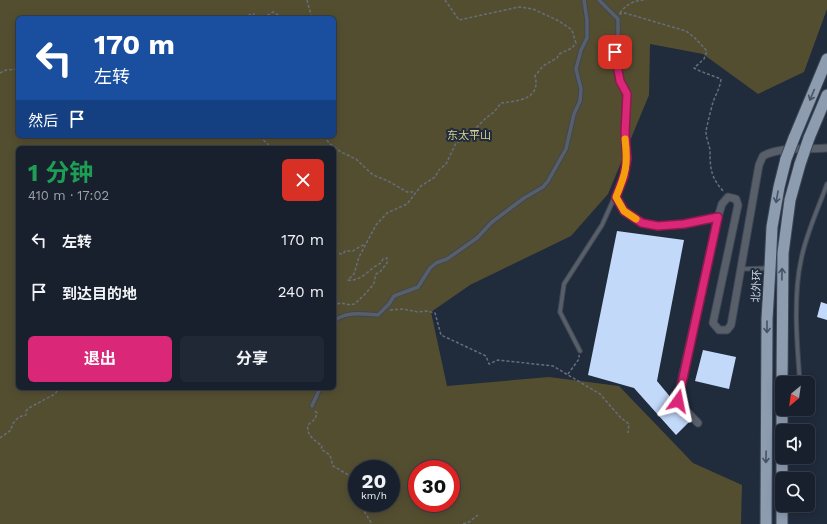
<!DOCTYPE html>
<html lang="zh">
<head>
<meta charset="utf-8">
<style>
  :root { --surface:#18202d; --page:#212835; --text:#f1f3f6; --muted:#9fa3aa; --line:#363e49; --accent:#db2777 }
  body { margin:0; font-family:"Work Sans","Noto Sans SC",sans-serif; background:var(--page); color:var(--text); height:100vh; display:flex; flex-direction:column; font-size:15px; white-space:nowrap }
  * { box-sizing:border-box; margin:0 }
  p { font-size:13px; color:var(--muted) }
  .icon { flex:none; width:22px; height:22px; fill:none; stroke:currentColor; stroke-width:2; stroke-linecap:round; stroke-linejoin:round }
  .map { position:relative; flex:1; overflow:hidden }
  .drawer { position:absolute; left:16px; top:146px; width:320px; height:244px; display:flex; flex-direction:column; background:var(--surface); border-radius:6px; box-shadow:0 2px 10px #0003,0 0 0 1px var(--line) }
  .drawer>* { flex:none }
  .banner { position:absolute; left:16px; top:16px; width:320px; height:122px; border-radius:6px; box-shadow:0 2px 10px #0003,0 0 0 1px var(--line); background:#1a4fa0; color:#fff; overflow:hidden }
  .needle { width:26px; rotate:209deg }
  .tools { position:absolute; left:775px; top:376px; display:grid; gap:8px }
  .tools a { display:grid; place-items:center; width:40px; height:40px; border-radius:6px; background:var(--surface); box-shadow:0 2px 10px #0003,0 0 0 1px var(--line); font-size:20px }
  .speed { position:absolute; left:348px; top:460px; display:flex; gap:8px; font-size:20px; font-weight:700; text-align:center }
  .speed>* { display:grid; place-content:center; width:52px; height:52px; border-radius:50%; background:var(--surface); box-shadow:0 2px 10px #0003,0 0 0 1px var(--line); line-height:1 }
  .speed small { font-size:10px; font-weight:400 }
  .speed .limit { border:6px solid #d22; background:#fff; color:#111 }
  .pin { position:absolute; display:grid; place-items:center; width:34px; height:34px; color:#fff; margin:-17px; border-radius:8px; box-shadow:0 2px 6px #0006 }
  .me { position:absolute; width:44px; margin:-22px; rotate:12deg; stroke-linejoin:round; filter:drop-shadow(0 0 3px #0008) }
  .turn { display:flex; align-items:center; gap:14px; height:84px; padding:0 12px; font-size:18px }
  .turn .icon { width:52px; height:52px; stroke-width:2.5 }
  .turn b { display:block; font-size:28px; line-height:34px }
  .then { display:flex; align-items:center; height:38px; padding:0 12px; background:#0003; gap:8px; font-size:15px }
  .round { display:grid; place-items:center; flex:none; width:42px; height:42px; border-radius:6px; background:var(--page) }
  .head { display:flex; align-items:center; justify-content:space-between; height:68px; padding:0 12px }
  h1 { font-size:24px; font-weight:700; line-height:30px; color:#1e9e55 }
  .cta { display:flex; gap:8px; margin-top:auto; padding:8px 12px }
  .cta a { flex:1; height:46px; border-radius:6px; background:var(--accent); color:#fff; font-size:16px; font-weight:700; line-height:46px; text-align:center }
  .cta a+a { background:var(--page); color:var(--text) }
  ul { padding:0; list-style:none }
  li { display:flex; align-items:center; gap:12px; height:52px; padding:0 12px }
  li div { flex:1 }
  li b { display:block; font-size:15px }
  li em { font-style:normal }
  .map>svg:first-child { display:block }
  .green { fill:#544e31; fill-rule:evenodd }
  .building { fill:#c3d9fa }
  .lines { fill:none; stroke-linecap:round; stroke-linejoin:round }
  .service-casing { stroke:#3c4757; stroke-width:5.5 }
  .minor-casing { stroke:#3c4757; stroke-width:9 }
  .trunk-casing { stroke:#3c4757; stroke-width:13 }
  .path { stroke:#656e7d; stroke-width:1.5; stroke-dasharray:3 2; stroke-linecap:butt }
  .service { stroke:#595f68; stroke-width:3.5 }
  .minor { stroke:#595f68; stroke-width:7 }
  .trunk { stroke:#8e9cb0; stroke-width:11 }
  .trunk-bridge-casing { stroke:#3c4757; stroke-width:13; stroke-linecap:butt }
  .trunk-bridge { stroke:#8e9cb0; stroke-width:11 }
  .oneway { stroke:#465365 }
  .route-casing { stroke:#8e194d; stroke-width:10 }
  .route { stroke:#db2777; stroke-width:7 }
  .slow { stroke:#f59e0b; stroke-width:7 }
  .labels { text-anchor:middle; stroke-width:4; stroke-linejoin:round; paint-order:stroke }
  .park-label { font-size:11px; fill:#dacd90; stroke:#202b3c }
  .street-label { font-size:11px; fill:#d1d8e4; stroke:#202b3c }
</style>
</head>
<body>
<div class="map">
<svg width="827" height="524" viewBox="0 0 827 524">
  <rect width="100%" height="100%" fill="#202b3c"/>
  <!-- green -->
  <path class="green" d="M0 0H827V9L804 72 758 94 703 54 650 44 649 95 608 194 571 236 470 285 431 312 447 386 549 377 619 386 693 463 742 485 741 524H0ZM18 18H334V136H18ZM18 148H334V388H18ZM357 469H391V503H357ZM417 469H451V503H417Z"/>
  <!-- building -->
  <path class="building" d="M617 231 684 240 657 381 672 399 673 404 690 421 676 435 634 388 588 375Z
    M821 302 827 304V320L817 317Z
    M703 350 736 357 729 389 695 381Z"/>
  <g class="lines">
    <!-- service casing -->
    <g class="service-casing">
      <path id="service" d="M616 197 624 211 642 223 658 226 684 224 718 217
        M741 269 769 268
        M334 321C346 311 363 314 378 315L389 304 394 296 418 287 430 268 436 263 447 259 477 238 492 222 524 198 543 187 548 181 566 149 574 114 580 101 581 89 576 69 581 50 587 38V20L584 0
        M580 351 560 312 564 284 602 225 624 176 627 159 625 132 627 94 620 81 615 52 618 34V19L599 0
        M800 383C797 345 793 297 801 260 806 234 818 209 827 184
        M312 406 320 388"/>
    </g>
    <!-- minor casing -->
    <g class="minor-casing">
      <path id="minor" d="M698 423 677 401 718 217 722 204 728 197 736 199 738 205 713 323 719 330H727L731 325 759 165 763 156C782 146 806 150 827 148"/>
    </g>
    <!-- trunk casing -->
    <g class="trunk-casing">
      <path id="trunk" d="M794 138 827 59
        M809 138 827 95
        M782 383 783 253 790 200 800 164
        M782 431V409
        M766 524 767 319 770 268 772 227 779 187 786 159
        M782 524V431"/>
    </g>
    <!-- path -->
    <path class="path" d="M307 0 311 15 308 18
      M445 0 459 20 519 7 533 9 559 21 572 30 576 43
      M620 13C626 4 635 0 646 0
      M619 14 625 13 686 31 695 38 707 51 704 59 694 68 700 71 721 79C720 88 716 94 713 102 711 110 707 124 706 132 706 138 709 144 710 150 710 169 711 178 724 192
      M244 18 251 14H254L253 18
      M263 18 273 12 283 18
      M0 73 6 70 18 69
      M263 136 262 139 268 144 270 148
      M324 136 329 143 341 152 356 159 373 175 388 181 407 192H415
      M334 221 337 224 336 227 334 229
      M334 253 343 254 345 251H353L356 249 365 244
      M334 308C340 298 345 307 354 304 358 302 372 287 374 283 375 280 375 277 376 274L380 272 387 263V258L383 259 381 263C370 268 361 282 348 280L354 274 359 257 376 225 387 213 407 204 421 186 435 177 439 170 446 164 456 143 463 141 486 118 494 112 501 103C519 101 541 99 535 76L543 66 557 58 559 54 572 48 576 43
      M390 310 403 309 418 312 427 311 435 313 441 335 486 356 489 364 498 360 553 366 600 394 621 418 629 424 628 433
      M568 374 579 359V355
      M315 411 317 413 315 419 308 425C306 436 315 440 322 446L321 449 330 455 333 466 357 480
      M0 438 11 430C12 422 18 416 26 415V411L29 408 55 394 59 388
      M359 503 372 524
      M463 524 469 522 478 515"/>
    <!-- service -->
    <use href="#service" class="service"/>
    <!-- minor -->
    <use href="#minor" class="minor"/>
    <!-- trunk -->
    <use href="#trunk" class="trunk"/>
    <!-- trunk-bridge casing -->
    <g class="trunk-bridge-casing">
      <path id="trunk-bridge" d="M786 159 794 138
        M800 164 809 138"/>
    </g>
    <!-- trunk-bridge -->
    <use href="#trunk-bridge" class="trunk-bridge"/>
  </g>
  <!-- one-way arrows -->
  <defs><path id="oneway-shaft" d="M-6 0H5M1.5-3L5.5 0L1.5 3" fill="none" stroke-width="1.6" stroke-linecap="round" stroke-linejoin="round"/></defs>
  <g class="oneway">
    <use href="#oneway-shaft" transform="translate(812 95) rotate(113)"/>
    <use href="#oneway-shaft" transform="translate(777 197) rotate(100)"/>
    <use href="#oneway-shaft" transform="translate(782 274) rotate(-89)"/>
    <use href="#oneway-shaft" transform="translate(767 327) rotate(90)"/>
    <use href="#oneway-shaft" transform="translate(766 457) rotate(91)"/>
  </g>
  <g class="lines">
    <!-- route casing -->
    <g class="route-casing">
      <path id="route" d="M615 52 620 81 627 94 625 132 627 159 624 176 616 197 624 211 642 223 658 226 684 224 718 217 678 401"/>
    </g>
    <!-- route -->
    <use href="#route" class="route"/>
    <!-- slow -->
    <path class="slow" d="M625 139C628 165 626 173 616 197L624 211 636 219"/>
  </g>
  <g class="labels">
    <!-- park labels -->
    <g class="park-label">
      <text x="469" y="139">东太平山</text>
    </g>
    <!-- street labels -->
    <g class="street-label">
      <text transform="translate(756 286) rotate(-87)" y="4">北外环</text>
    </g>
  </g>
</svg>
<div class="tools">
<a><svg class="needle" viewBox="-14 -14 28 28"><path d="M0-13l5 13h-10z" fill="#e53935"/><path d="M0 13l5-13h-10z" fill="#9fa3aa"/></svg></a>
<a><svg class="icon" aria-label="sound" viewBox="0 0 24 24"><path d="M4 9h4l5-4v14l-5-4H4zM17 9q2 3 0 6"/></svg></a>
<a><svg class="icon" aria-label="search" viewBox="0 0 24 24"><circle cx="10" cy="10" r="6"/><path d="M15 15l6 6"/></svg></a>
</div>
<div class="speed"><div>20<small>km/h</small></div><div class="limit">30</div></div>
<div class="pin" style="left:615px;top:52px;background:#d93025"><svg class="icon" aria-label="arrive" viewBox="0 0 24 24"><path d="M6 21V4h12l-3 4 3 4H6"/></svg></div>
<svg class="me" style="left:678px;top:401px" viewBox="-20 -20 40 40"><path d="M0-17L14 15 0 8-14 15z" fill="#db2777" stroke="#fff" stroke-width="4"/></svg>
<div class="banner">
<div class="turn"><svg class="icon" aria-label="left" viewBox="0 0 24 24"><path d="M17 20v-9H6M10 6l-5 5 5 5"/></svg><div><b>170 m</b>左转</div></div>
<div class="then">然后<svg class="icon" aria-label="arrive" viewBox="0 0 24 24"><path d="M6 21V4h12l-3 4 3 4H6"/></svg></div>
</div>
<section class="drawer">
<div class="head"><div><h1>1 分钟</h1><p>410 m · 17:02</p></div><a class="round" style="background:#d93025;color:#fff"><svg class="icon" aria-label="close" viewBox="0 0 24 24"><path d="M6 6l12 12M18 6L6 18"/></svg></a></div>
<ul>
<li><svg class="icon" aria-label="left" viewBox="0 0 24 24"><path d="M17 20v-9H6M10 6l-5 5 5 5"/></svg><div><b>左转</b></div><em>170 m</em></li>
<li><svg class="icon" aria-label="arrive" viewBox="0 0 24 24"><path d="M6 21V4h12l-3 4 3 4H6"/></svg><div><b>到达目的地</b></div><em>240 m</em></li>
</ul>
<div class="cta"><a>退出</a><a>分享</a></div>
</section>
</div>
</body>
</html>
